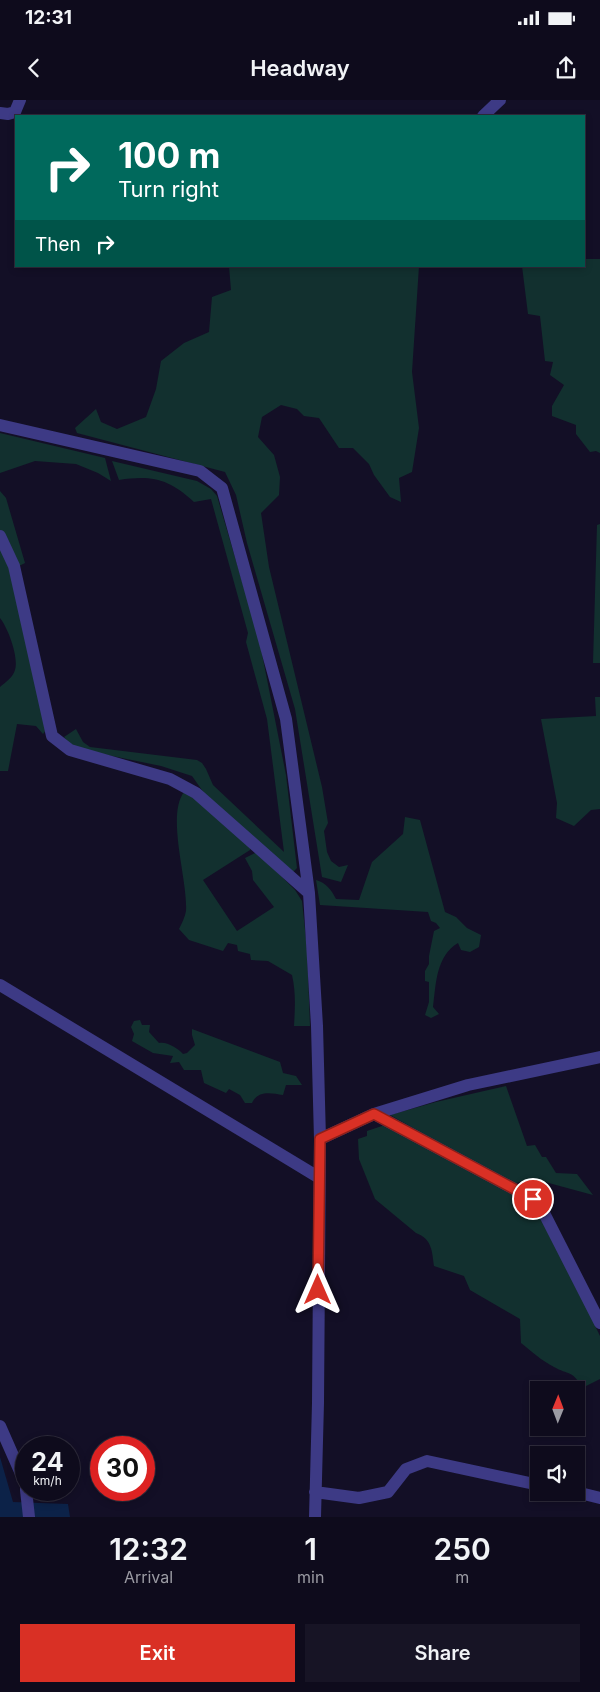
<!DOCTYPE html>
<html lang="en">
<head>
<meta charset="utf-8">
<style>
  :root { --surface:#0e0b1c; --page:#171425; --text:#f1f3f6; --muted:#9b9ba3; --line:#2e2b3b; --accent:#d93025 }
  body { margin:0; font-family:Inter,sans-serif; background:var(--page); color:var(--text); height:100vh; display:flex; flex-direction:column; font-size:19px; white-space:nowrap }
  * { box-sizing:border-box; margin:0 }
  p { font-size:16px; color:var(--muted) }
  .icon { flex:none; width:28px; height:28px; fill:none; stroke:currentColor; stroke-width:2; stroke-linecap:round; stroke-linejoin:round }
  .map { position:relative; height:1417px; overflow:hidden }
  .drawer { display:flex; flex-direction:column; background:var(--surface); flex:1 }
  .drawer>* { flex:none }
  .guide { position:absolute; left:15px; top:15px; width:570px; height:152px; border-radius:0px; box-shadow:0 2px 8px #0003,0 0 0 1px var(--line); background:#00695c; color:#fff; overflow:hidden }
  .needle { width:32px; rotate:1deg }
  .buttons { position:absolute; left:530px; top:1281px; display:grid; gap:10px }
  .buttons a { display:grid; place-items:center; width:55px; height:55px; border-radius:0px; background:var(--surface); box-shadow:0 2px 8px #0003,0 0 0 1px var(--line); font-size:25px }
  .speed { position:absolute; left:15px; top:1336px; display:flex; gap:10px; font-size:25px; font-weight:700; text-align:center }
  .speed>* { display:grid; place-content:center; width:65px; height:65px; border-radius:50%; background:var(--surface); box-shadow:0 2px 8px #0003,0 0 0 1px var(--line); line-height:1 }
  .speed small { font-size:12px; font-weight:400 }
  .speed .limit { border:8px solid #d22; background:#fff; color:#111 }
  .pin { position:absolute; display:grid; place-items:center; width:42px; height:42px; color:#fff; margin:-21px; border:2px solid #fff; border-radius:50%; box-shadow:0 1px 5px #0007 }
  .me { position:absolute; width:55px; margin:-28px; rotate:0deg; stroke-linejoin:round; filter:drop-shadow(0 0 4px #0008) }
  .turn { display:flex; align-items:center; gap:18px; height:105px; padding:0 20px; font-size:22px }
  .turn .icon { width:65px; height:65px; stroke-width:2.5 }
  .turn b { display:block; font-size:35px; line-height:42px }
  .then { display:flex; align-items:center; height:48px; padding:0 20px; background:#0003; gap:10px; font-size:19px }
  .eta { display:flex; justify-content:space-evenly; align-items:center; height:85px; text-align:center }
  .eta b { font-size:30px; font-weight:600; line-height:35px }
  .action { display:flex; gap:10px; margin-top:auto; padding:10px 20px }
  .action a { flex:1; height:58px; border-radius:0px; background:var(--accent); color:#fff; font-size:20px; font-weight:600; line-height:58px; text-align:center }
  .action a+a { background:var(--page); color:var(--text) }
  .status { display:flex; justify-content:space-between; align-items:center; height:35px; padding:0 25px; background:var(--surface); direction:ltr }
  .status svg { height:14px; fill:currentColor }
  header { display:flex; justify-content:space-between; align-items:center; height:65px; padding:0 20px; background:var(--surface); font-size:22px; font-weight:600 }
  .map>svg:first-child { display:block }
  .green { fill:#12302f }
  .water { fill:#0c2248 }
  .lines { fill:none; stroke-linecap:round; stroke-linejoin:round }
  .minor { stroke:#3d3a85; stroke-width:12 }
  .route-casing { stroke:#8d1f18; stroke-width:12 }
  .route { stroke:#d93025; stroke-width:9 }
</style>
</head>
<body>
<div class="status"><b>12:31</b><svg viewBox="0 0 49 12"><path d="M0 12V9h3v3zM5 12V6h3v6zM10 12V3h3v9zM15 12V0h3v12zM26 1h20v11H26zM47 4h2v5h-2z"/></svg></div>
<header><svg class="icon" aria-label="back" viewBox="0 0 24 24"><path d="M15 5l-7 7 7 7"/></svg>Headway<svg class="icon" aria-label="share" viewBox="0 0 24 24"><path d="M12 15V3M7 8l5-5 5 5M5 13v7h14v-7"/></svg></header>
<div class="map">
<svg width="600" height="1417" viewBox="0 0 600 1417">
  <rect width="100%" height="100%" fill="#130f26"/>
  <!-- green -->
  <path class="green" d="M584 159H600V353L596 351 590 352 576 334V325L552 316V306L564 285 550 275 553 262 545 261 540 216 528 214 522 166H584Z
    M229 166H419L412 272 419 328 412 372 399 378 401 402 390 397 374 375 369 364 353 348H339L319 318 304 316 297 309 281 305 262 317 258 337 274 355 280 377 279 395 261 413 269 467 322 687 328 723 324 731 327 752 331 761 339 767 348 765 341 782 322 777 295 609 247 443 236 395 225 372 77 333 75 328 96 309 101 322 117 329 146 317 156 289 161 261 184 243 209 232 212 197 231 190Z
    M0 333 105 358 111 381 98 373 76 364 35 361 0 373Z
    M112 361 197 381 211 389 217 396 259 539 286 675 297 768 292 773 204 693 192 676 161 666 83 650 70 644 64 637 76 629 83 642 90 647 197 660 202 663 206 669 213 685 284 752 267 619 246 542 248 533 211 399 194 402C169 379 152 375 119 380Z
    M0 391 6 398 25 463 19 466 0 433Z
    M600 424V563H593L597 425Z
    M0 447 9 465 47 629 43 634 36 626 17 624 8 671H0V587C6 582 13 577 15 570 19 557 8 528 0 518Z
    M595 597H600V709L591 710 574 726 556 718 557 703 541 619 596 616Z
    M184 692 189 694 250 747V750L203 780 237 831 274 807 253 780 252 771 245 758 257 752 295 790 302 801 307 849 310 926H294C295 908 296 892 292 875L268 861 251 860 250 854 238 851 237 845 228 843 223 851 189 840 179 829C182 823 185 817 186 811 188 780 166 716 184 692Z
    M405 717 420 720 445 812 456 817 467 828 481 835 479 847 470 852 461 850 458 843C436 856 436 884 433 907L439 914 431 918 425 915 429 902V882L425 881V871L429 864V856L434 831 440 828 436 823 431 821 428 812 320 805 316 780C326 783 331 789 336 799L359 800 372 762 403 734Z
    M140 920 142 925H150L149 932 159 943C166 941 178 948 183 954L187 953 195 945 192 935V929L280 962 283 973 296 976 302 985H286L283 995C271 993 258 990 252 1003H245L240 995 229 989 226 993 204 983 201 970H184L179 962 170 963 173 956 153 953 132 941 134 934 131 927 134 921Z
    M506 986 527 1046 535 1045 542 1057H546L556 1073 577 1074 593 1095 534 1079 516 1083 477 1064 390 1015 436 1002Z
    M385 1025 529 1102 542 1115 600 1236V1279L582 1288C573 1270 568 1275 554 1267 542 1261 531 1251 521 1243L520 1219 470 1190 464 1176 434 1166C432 1151 432 1139 416 1133L375 1099 359 1059 358 1039 367 1036V1031Z"/>
  <!-- water -->
  <path class="water" d="M0 1357 13 1402 68 1404 70 1417H0Z"/>
  <g class="lines">
    <!-- minor -->
    <path class="minor" d="M0 13 8 14 15 12 20 0
      M483 16 500 0
      M0 325 200 371 222 388 286 619 309 793
      M0 436 14 466 52 636 70 650 170 679 196 693 309 793 317 926 320 1039 318 1303 315 1417
      M0 885 318 1077
      M374 1014 533 1099 544 1113 600 1223
      M320 1039 374 1014 468 985 600 957
      M0 1326 26 1385V1390
      M26 1390 29 1417
      M315 1392 359 1398 388 1392 406 1369 427 1361 539 1385
      M576 1392 600 1398"/>
  </g>
  <g class="lines">
    <!-- route casing -->
    <g class="route-casing">
      <path id="route" d="M318 1190 320 1039 374 1014 533 1099"/>
    </g>
    <!-- route -->
    <use href="#route" class="route"/>
  </g>
</svg>
<div class="buttons">
<a><svg class="needle" viewBox="-14 -14 28 28"><path d="M0-13l5 13h-10z" fill="#e53935"/><path d="M0 13l5-13h-10z" fill="#9b9ba3"/></svg></a>
<a><svg class="icon" aria-label="sound" viewBox="0 0 24 24"><path d="M4 9h4l5-4v14l-5-4H4zM17 9q2 3 0 6"/></svg></a>
</div>
<div class="speed"><div>24<small>km/h</small></div><div class="limit">30</div></div>
<div class="pin" style="left:533px;top:1099px;background:#d93025"><svg class="icon" aria-label="arrive" viewBox="0 0 24 24"><path d="M6 21V4h12l-3 4 3 4H6"/></svg></div>
<svg class="me" style="left:318px;top:1190px" viewBox="-20 -20 40 40"><path d="M0-17L14 15 0 8-14 15z" fill="#d93025" stroke="#fff" stroke-width="4"/></svg>
<div class="guide">
<div class="turn"><svg class="icon" aria-label="right" viewBox="0 0 24 24"><path d="M7 20v-9h11M14 6l5 5-5 5"/></svg><div><b>100 m</b>Turn right</div></div>
<div class="then">Then<svg class="icon" aria-label="right" viewBox="0 0 24 24"><path d="M7 20v-9h11M14 6l5 5-5 5"/></svg></div>
</div>
</div>
<section class="drawer">
<div class="eta">
<div><b>12:32</b><p>Arrival</p></div>
<div><b>1</b><p>min</p></div>
<div><b>250</b><p>m</p></div>
</div>
<div class="action"><a>Exit</a><a>Share</a></div>
</section>
</body>
</html>
